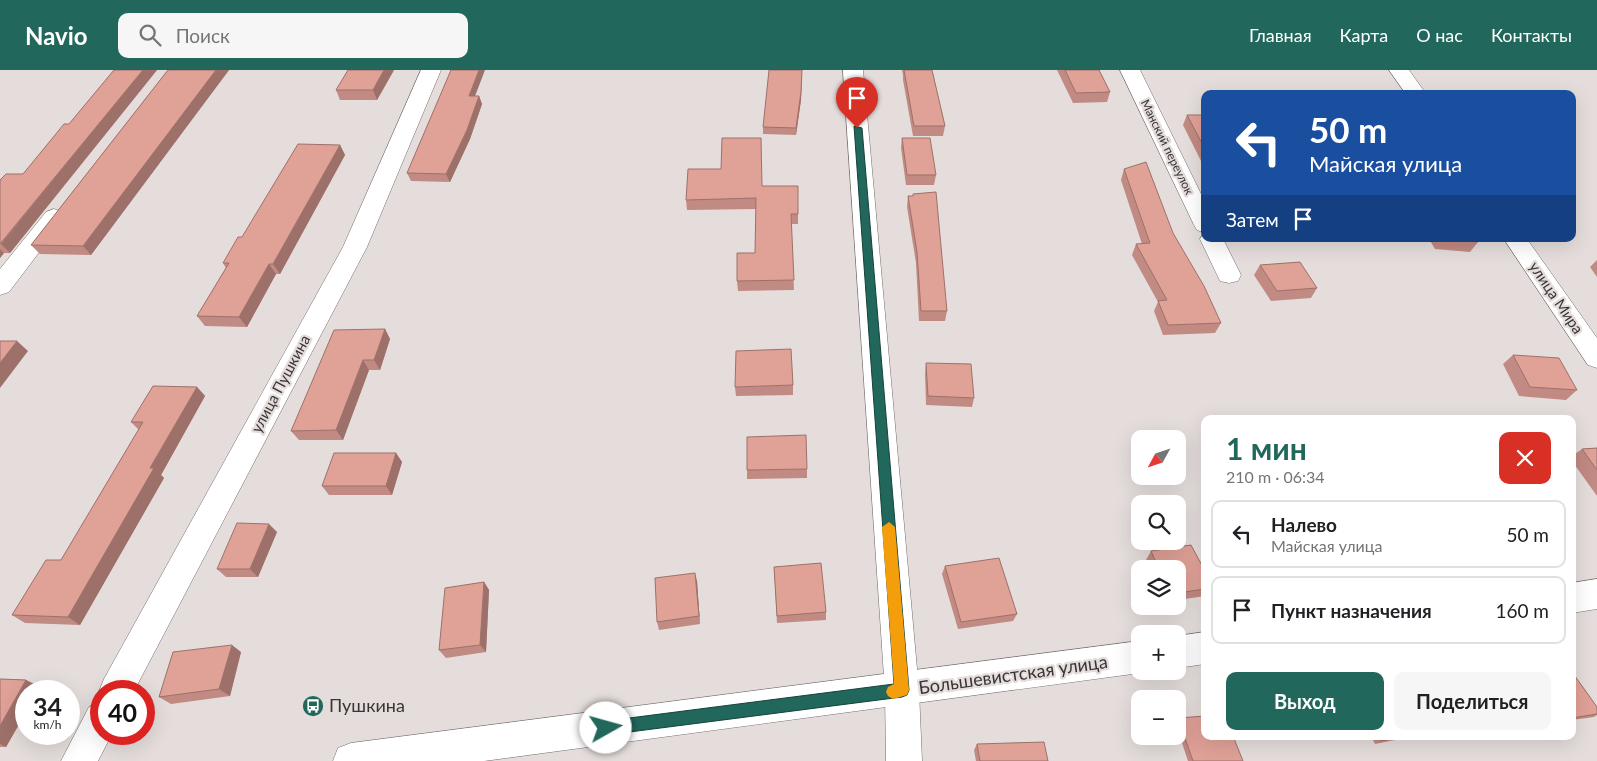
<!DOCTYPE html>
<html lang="ru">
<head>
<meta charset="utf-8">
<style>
  :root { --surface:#fff; --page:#f6f6f6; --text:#202124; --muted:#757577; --line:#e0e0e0; --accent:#21675b }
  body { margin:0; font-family:Lato,sans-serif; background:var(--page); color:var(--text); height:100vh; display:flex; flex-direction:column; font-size:19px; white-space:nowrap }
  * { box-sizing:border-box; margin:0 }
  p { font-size:16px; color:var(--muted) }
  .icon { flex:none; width:28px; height:28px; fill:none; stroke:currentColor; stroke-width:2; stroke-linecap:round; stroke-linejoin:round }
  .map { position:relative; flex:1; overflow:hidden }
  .drawer { position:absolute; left:1201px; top:345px; width:375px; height:325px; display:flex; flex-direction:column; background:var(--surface); border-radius:10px; box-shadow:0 5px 20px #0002 }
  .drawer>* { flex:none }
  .banner { position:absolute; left:1201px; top:20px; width:375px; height:152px; border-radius:10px; box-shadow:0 5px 20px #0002; background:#1a4fa0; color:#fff; overflow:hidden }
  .needle { width:32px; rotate:230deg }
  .controls { position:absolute; left:1131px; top:360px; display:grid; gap:10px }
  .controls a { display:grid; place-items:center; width:55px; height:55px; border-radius:10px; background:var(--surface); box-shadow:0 5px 20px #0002; font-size:25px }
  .speed { position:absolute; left:15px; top:610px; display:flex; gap:10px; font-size:25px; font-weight:700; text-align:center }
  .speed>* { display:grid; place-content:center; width:65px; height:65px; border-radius:50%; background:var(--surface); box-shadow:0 5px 20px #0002; line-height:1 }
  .speed small { font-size:12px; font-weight:400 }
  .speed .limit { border:8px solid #d22; background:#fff; color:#111 }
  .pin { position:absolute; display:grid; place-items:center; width:42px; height:42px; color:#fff; margin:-51px -21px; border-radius:50% 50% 50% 0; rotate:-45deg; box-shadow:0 0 5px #0007 }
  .pin .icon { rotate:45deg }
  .me { position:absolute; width:55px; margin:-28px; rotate:83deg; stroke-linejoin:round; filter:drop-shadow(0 0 4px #0008) }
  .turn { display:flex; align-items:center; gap:18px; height:105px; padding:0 25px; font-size:22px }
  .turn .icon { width:65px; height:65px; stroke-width:2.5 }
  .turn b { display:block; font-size:35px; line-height:42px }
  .then { display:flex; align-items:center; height:48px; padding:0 25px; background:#0003; gap:10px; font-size:19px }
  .round { display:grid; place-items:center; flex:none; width:52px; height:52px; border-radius:10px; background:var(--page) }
  .headline { display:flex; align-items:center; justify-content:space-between; height:85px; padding:0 25px }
  h1 { font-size:30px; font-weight:700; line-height:38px; color:var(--accent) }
  .button { display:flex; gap:10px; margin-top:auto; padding:10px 25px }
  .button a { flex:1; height:58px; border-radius:10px; background:var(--accent); color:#fff; font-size:20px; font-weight:700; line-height:58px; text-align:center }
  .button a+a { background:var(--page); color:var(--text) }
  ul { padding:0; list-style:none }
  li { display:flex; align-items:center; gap:15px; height:68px; margin:0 10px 8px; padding:0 15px; border:2px solid var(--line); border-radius:10px }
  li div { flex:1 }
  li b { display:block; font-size:19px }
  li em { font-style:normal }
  header { display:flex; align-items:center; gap:30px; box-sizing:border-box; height:70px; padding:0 25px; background:var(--accent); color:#fff }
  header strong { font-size:24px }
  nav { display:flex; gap:28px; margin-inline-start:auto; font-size:18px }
  .search { width:350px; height:45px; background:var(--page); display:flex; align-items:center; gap:12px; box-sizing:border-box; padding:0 18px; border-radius:10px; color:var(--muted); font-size:19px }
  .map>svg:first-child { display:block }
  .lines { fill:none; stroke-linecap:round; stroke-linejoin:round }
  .street-casing { stroke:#746e6d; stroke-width:1 }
  .secondary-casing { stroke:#746e6d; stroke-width:1 }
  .street { fill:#fff; fill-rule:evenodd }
  .secondary { fill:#fff; fill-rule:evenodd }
  .wall { fill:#c18a82 }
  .shaded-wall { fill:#9d716a }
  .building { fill:#e0a197; stroke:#9d716a }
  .route { fill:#21675b; stroke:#15433b }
  .slow { fill:#f59e0b }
  .labels { text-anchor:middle; stroke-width:4.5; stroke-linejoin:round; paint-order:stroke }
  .far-street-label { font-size:12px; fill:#383535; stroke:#e4dddc }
  .street-label { font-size:15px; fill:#383535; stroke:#e4dddc }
  .near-street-label { font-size:18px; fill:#383535; stroke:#e4dddc }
  .near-poi-label { font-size:18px; fill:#383535; stroke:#e4dddc; text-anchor:start }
</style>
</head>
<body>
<header>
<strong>Navio</strong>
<div class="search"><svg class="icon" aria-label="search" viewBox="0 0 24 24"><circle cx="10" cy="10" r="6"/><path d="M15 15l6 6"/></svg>Поиск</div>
<nav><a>Главная</a><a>Карта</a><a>О нас</a><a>Контакты</a></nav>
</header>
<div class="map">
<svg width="1597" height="691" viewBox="0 0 1597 691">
  <rect width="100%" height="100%" fill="#e4dddc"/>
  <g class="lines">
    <!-- street casing -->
    <g class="street-casing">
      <path id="street" d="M421 0H441L367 177 134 621H101V626L99 621 104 609 343 177Z
        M843 0H863L919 621 922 691H886L885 621Z
        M1120 0H1140L1205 132V163L1197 160 1194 155Z
        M1389 0H1409L1426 24H1406Z
        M54 139 62 142 65 147 62 152 9 222 0 225V199L46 142Z
        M1204 163 1205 169H1223L1241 205 1238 211 1229 213 1220 211 1200 169Z
        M1504 169H1527L1597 268V298L1588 295Z
        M101 632V664H112L98 691H61L89 637Z"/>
    </g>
    <!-- secondary casing -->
    <g class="secondary-casing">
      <path id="secondary" d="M1597 509V539L1572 543V513Z
        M1205 562V594L1178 598V566Z
        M1140 571V601H1145L1140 603 484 691H333L338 678 351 673Z"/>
    </g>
    <!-- street -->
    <use href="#street" class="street"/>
    <!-- secondary -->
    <use href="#secondary" class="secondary"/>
  </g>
  <!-- wall -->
  <path class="wall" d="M114 0H157L10 183H4L0 188V110L23 104 69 54Z
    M168 0H229L91 185 40 184 31 175Z
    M394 0 377 30H340L336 20Z
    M802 0 801 30 796 65 763 64V57Z
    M902 0H932L945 56 943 66H913L903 10V5Z
    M1057 0H1099L1110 22 1107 32 1073 33Z
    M475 26H479L482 34 470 69 450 112 411 111 407 103Z
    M1187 45H1205V99L1183 55Z
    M902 68 936 105 934 115H906L901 78Z
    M340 75 345 85 280 204H276L247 257 205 256 197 246 226 198 223 193 242 167Z
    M1124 99 1173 163 1221 253 1215 263 1163 265 1154 241 1158 232 1132 185 1136 174H1142L1121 110Z
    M762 116H798V154H791L794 220 738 221 737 211 755 183 756 139 687 140 686 130Z
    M913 124 947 241 945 251H919L916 193 907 137 908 126H913Z
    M1429 169H1477L1478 172 1470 182 1435 179Z
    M1597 190V207L1590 197Z
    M1260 195 1317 218 1311 228 1271 231 1254 205Z
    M385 259 390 269 380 300H369L343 370H299L291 361Z
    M1513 285 1577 320 1566 330 1519 326 1503 294Z
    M926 293 974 328 972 337 926 335 925 303Z
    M793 315V325L736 326 735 317Z
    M197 317 205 326 161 405 164 408 80 555 25 553 12 545 61 490 139 360 131 352Z
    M1597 378V426L1572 391V386L1582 379Z
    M396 383 402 392 392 425H329L322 416Z
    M807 399V408L747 409V400Z
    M277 462 258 507H226L217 499Z
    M1151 481 1205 501V526L1178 530V499H1150L1146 490Z
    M945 496 1017 544 1013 551 958 559 942 504Z
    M774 497 826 542V550L777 553Z
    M697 511 700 554 659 560 657 552Z
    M484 512 489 520 486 582 446 588 439 580Z
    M241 582 230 626 171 634 159 627Z
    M1572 602 1597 637V645L1594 647 1572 650Z
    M0 609 26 610 40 617 38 621H26V642L6 677H0Z
    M1178 649 1243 691H1188L1178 661Z
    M1371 666H1415L1375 674Z
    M977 674 1048 691H976L974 680Z"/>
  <!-- shaded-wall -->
  <path class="shaded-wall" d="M143 0H157L10 183 1 174Z
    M216 0H229L91 185 83 176Z
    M384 0H394L377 30 373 20Z
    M479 0H485L472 34 469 26Z
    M802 0 801 30 796 65V58Z
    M479 26 482 34 470 69 450 112 446 104Z
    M340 75 345 85 280 204 273 194Z
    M0 179 4 183 0 188Z
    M269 194 276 204 247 257 239 247Z
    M385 259 390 269 380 300 374 290Z
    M17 271 28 281 0 318V293Z
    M363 290 369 300 343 370 336 360Z
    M197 317 205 326 161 405 164 408 80 555 68 547 150 398Z
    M396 383 402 392 392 425 386 416Z
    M269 454 277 462 258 507 250 499Z
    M695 503 697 511 700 554 699 546Z
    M484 512 489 520 486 582 480 575Z
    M232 575 241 582 230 626 219 619Z
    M26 610 40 617 38 621H26V642L6 677 0 674V656Z"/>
  <!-- building -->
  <path class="building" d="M114 0H143L0 174V110L6 104H23L64 54H69Z
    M168 0H216L83 176 31 175Z
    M348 0H384L373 20H336Z
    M451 0H479L469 26H479L467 60 446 104 407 103Z
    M769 0H802L801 22 796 58 763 57Z
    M904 0H932L945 56H914Z
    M1065 0H1099L1110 22 1076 23Z
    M1187 45H1205V79Z
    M722 68H761L762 116H798V144H791L794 210 737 211V183H755L756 128 686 130 688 99H721Z
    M902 68H930L936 105H907Z
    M298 74 340 75 273 194H269L239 247 197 246 229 193H223L238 167H242Z
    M1146 92 1173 163 1204 216 1221 253 1168 255 1158 231 1167 230 1136 174 1150 173 1124 99Z
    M936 122 947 241H921L917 182 908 126H913V124Z
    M1443 169H1477L1478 172Z
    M1300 192 1317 218 1277 221 1260 195Z
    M385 259 374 290H363L336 360 291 361 334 260Z
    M0 271H17L0 293Z
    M791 279 793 315 735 317 736 281Z
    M1513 285 1559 288 1577 320 1530 317Z
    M926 293 971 294 974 328 928 326Z
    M153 316 197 317 150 398H154L68 547 12 545 46 490H61L143 352H131Z
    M806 365 807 399 747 400V367Z
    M1597 378V400L1582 379Z
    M334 383H396L386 416H322Z
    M237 453 269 454 250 499H217Z
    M1191 475 1205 501V519L1178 523V499H1159L1151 481Z
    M999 488 1017 544 961 552 945 496Z
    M821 493 826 542 777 546 774 497Z
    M695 503 699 546 657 552 655 508Z
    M484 512 480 575 439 580 445 518Z
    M232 575 219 619 159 627 173 582Z
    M1572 602 1597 637V644L1572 648Z
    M0 609 26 610 0 656Z
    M1205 646V666H1233L1243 691H1193L1178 648Z
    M1378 666H1406L1380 671Z
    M1044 672 1048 691H980L977 674Z"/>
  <!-- route -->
  <path class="route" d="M854 56 862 58 909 620 907 625 902 627 606 665 601 663 599 658 601 653 606 651 894 614Z"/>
  <!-- slow -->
  <path class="slow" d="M889 452 895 457 909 620 907 625 893 629 888 626 886 622 888 617 894 614 882 457Z"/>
  <!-- icons -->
  <defs>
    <g id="bus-disc" transform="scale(1.125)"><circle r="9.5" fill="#21675b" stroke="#e4dddc"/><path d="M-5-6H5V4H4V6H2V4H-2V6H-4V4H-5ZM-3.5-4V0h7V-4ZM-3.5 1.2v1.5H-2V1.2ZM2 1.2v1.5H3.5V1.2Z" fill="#fff"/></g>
  </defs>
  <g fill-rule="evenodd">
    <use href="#bus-disc" x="313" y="636"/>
  </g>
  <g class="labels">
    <!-- far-street labels -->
    <g class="far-street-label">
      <text transform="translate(1167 77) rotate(64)" y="4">Манский переулок</text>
    </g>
    <!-- street labels -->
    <g class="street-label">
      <text transform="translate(1556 228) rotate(56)" y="5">улица Мира</text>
      <text transform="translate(281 314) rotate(-62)" y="5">улица Пушкина</text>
    </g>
    <!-- near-street labels -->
    <g class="near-street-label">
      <text transform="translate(1013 605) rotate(-8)" y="6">Большевистская улица</text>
    </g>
    <!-- near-poi labels -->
    <g class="near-poi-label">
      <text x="329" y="642">Пушкина</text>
    </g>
  </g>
</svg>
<div class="controls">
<a><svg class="needle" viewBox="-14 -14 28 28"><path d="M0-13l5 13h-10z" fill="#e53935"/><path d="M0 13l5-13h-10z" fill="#757577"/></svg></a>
<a><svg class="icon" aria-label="search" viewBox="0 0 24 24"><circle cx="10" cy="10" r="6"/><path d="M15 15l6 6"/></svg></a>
<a><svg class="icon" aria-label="layers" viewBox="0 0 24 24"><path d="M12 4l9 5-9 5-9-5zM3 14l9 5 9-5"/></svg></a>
<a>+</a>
<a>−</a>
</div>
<div class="speed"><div>34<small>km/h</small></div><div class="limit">40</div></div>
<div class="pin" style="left:857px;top:58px;background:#d93025"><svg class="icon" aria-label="arrive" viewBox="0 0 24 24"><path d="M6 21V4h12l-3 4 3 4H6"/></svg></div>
<svg class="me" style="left:606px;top:658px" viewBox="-20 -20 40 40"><circle r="19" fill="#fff"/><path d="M0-13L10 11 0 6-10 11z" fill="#21675b"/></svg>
<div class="banner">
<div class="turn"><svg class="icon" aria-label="left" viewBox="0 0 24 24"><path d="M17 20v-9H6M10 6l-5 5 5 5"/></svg><div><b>50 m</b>Майская улица</div></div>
<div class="then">Затем<svg class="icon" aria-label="arrive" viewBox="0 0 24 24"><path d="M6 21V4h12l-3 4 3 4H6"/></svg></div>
</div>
<section class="drawer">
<div class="headline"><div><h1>1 мин</h1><p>210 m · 06:34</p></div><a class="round" style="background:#d93025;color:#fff"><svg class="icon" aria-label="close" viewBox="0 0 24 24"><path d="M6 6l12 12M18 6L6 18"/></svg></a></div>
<ul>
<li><svg class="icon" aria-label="left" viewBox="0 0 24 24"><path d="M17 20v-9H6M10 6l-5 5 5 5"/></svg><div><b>Налево</b><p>Майская улица</p></div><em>50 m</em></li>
<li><svg class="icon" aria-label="arrive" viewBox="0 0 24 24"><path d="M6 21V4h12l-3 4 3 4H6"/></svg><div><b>Пункт назначения</b></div><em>160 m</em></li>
</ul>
<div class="button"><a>Выход</a><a>Поделиться</a></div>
</section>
</div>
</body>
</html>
